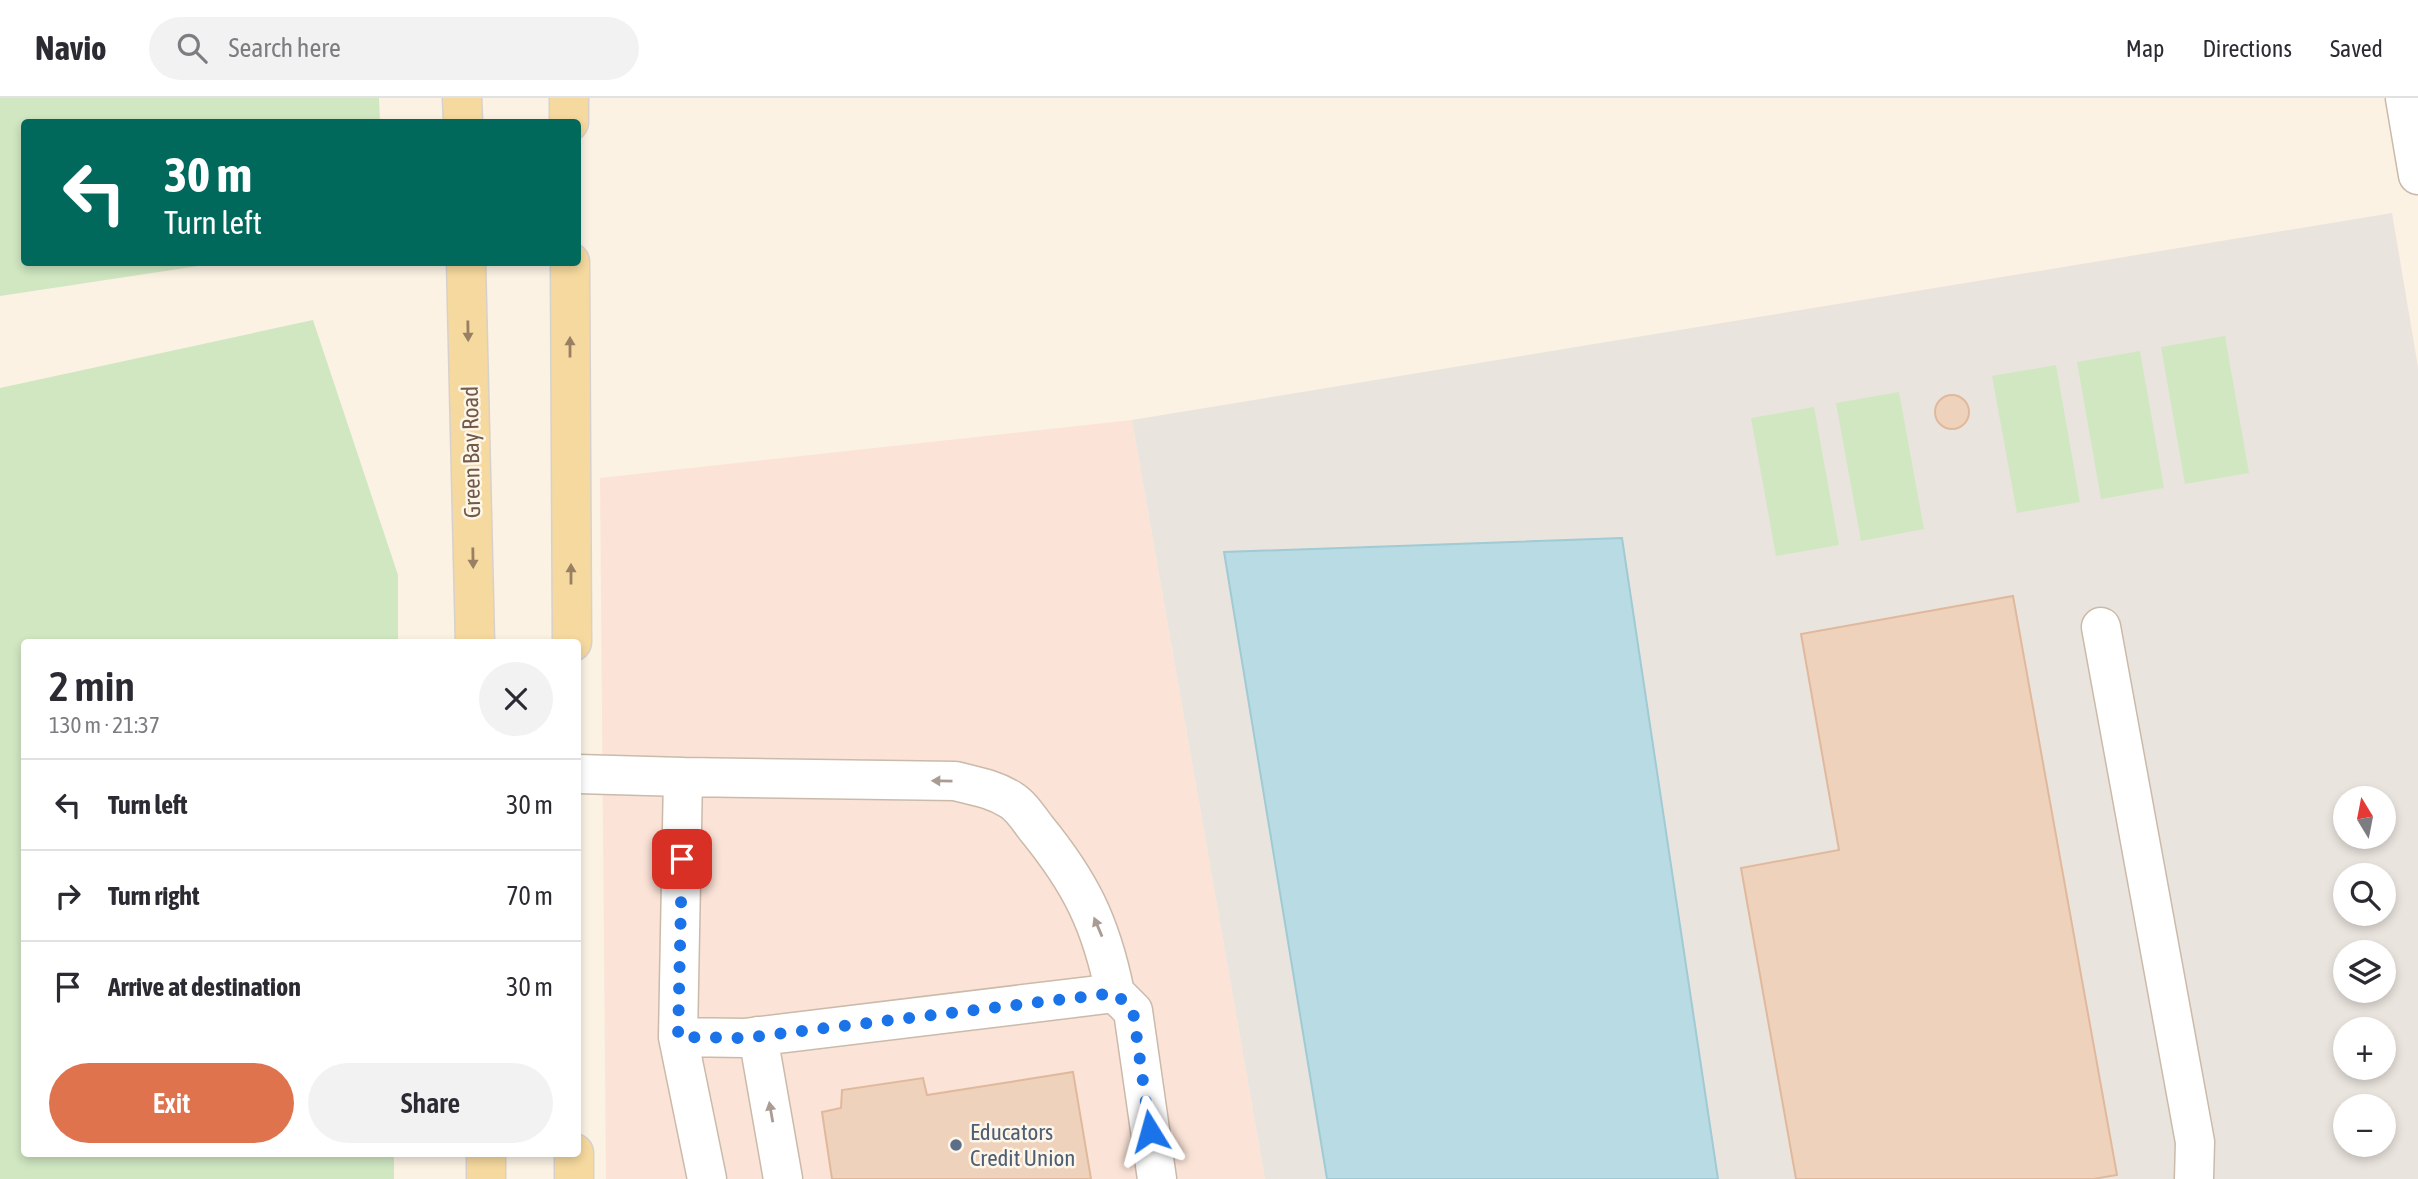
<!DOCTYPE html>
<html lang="en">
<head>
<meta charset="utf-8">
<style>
  :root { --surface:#fff; --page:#f2f2f3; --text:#2b2b33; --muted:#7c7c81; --line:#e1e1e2; --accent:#de734e }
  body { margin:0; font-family:"Asap Condensed",sans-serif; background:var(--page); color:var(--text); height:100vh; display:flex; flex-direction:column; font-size:26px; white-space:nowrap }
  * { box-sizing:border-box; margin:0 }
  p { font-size:23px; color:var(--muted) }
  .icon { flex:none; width:38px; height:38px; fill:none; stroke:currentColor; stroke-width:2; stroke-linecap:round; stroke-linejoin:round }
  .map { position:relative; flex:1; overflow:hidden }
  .details { position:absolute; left:21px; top:541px; width:560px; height:518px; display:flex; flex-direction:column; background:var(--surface); border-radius:7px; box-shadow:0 4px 10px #0003 }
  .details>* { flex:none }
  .banner { position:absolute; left:21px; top:21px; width:560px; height:147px; border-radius:7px; box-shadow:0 4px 10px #0003; background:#00695c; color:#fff; overflow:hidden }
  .needle { width:46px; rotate:350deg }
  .tools { position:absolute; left:2333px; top:688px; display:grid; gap:14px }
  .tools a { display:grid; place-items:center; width:63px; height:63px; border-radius:50%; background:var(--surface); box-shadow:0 4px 10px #0003; font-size:35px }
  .pin { position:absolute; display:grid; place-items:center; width:60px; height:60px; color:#fff; margin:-30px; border-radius:14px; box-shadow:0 4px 10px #0006 }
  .me { position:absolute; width:77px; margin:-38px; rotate:352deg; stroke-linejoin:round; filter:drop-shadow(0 0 5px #0008) }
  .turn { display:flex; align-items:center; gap:24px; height:147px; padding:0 28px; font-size:32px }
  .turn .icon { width:91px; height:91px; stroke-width:2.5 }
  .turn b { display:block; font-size:49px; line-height:60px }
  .round { display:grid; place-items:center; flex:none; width:74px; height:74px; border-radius:37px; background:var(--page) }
  .overview { display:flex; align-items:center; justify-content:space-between; height:119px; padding:0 28px }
  h1 { font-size:42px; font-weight:600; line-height:52px }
  .primary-button { display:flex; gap:14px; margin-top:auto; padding:14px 28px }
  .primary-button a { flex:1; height:80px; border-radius:42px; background:var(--accent); color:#fff; font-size:28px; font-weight:600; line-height:80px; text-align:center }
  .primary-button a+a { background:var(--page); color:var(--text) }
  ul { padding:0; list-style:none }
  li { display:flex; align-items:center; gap:21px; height:91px; padding:0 28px; border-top:2px solid var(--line) }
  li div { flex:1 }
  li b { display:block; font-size:26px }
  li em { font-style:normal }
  header { display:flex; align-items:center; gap:42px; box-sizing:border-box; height:98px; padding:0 35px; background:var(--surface); border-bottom:2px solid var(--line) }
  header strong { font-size:33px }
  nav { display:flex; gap:38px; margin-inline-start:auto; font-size:24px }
  .search { width:490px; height:63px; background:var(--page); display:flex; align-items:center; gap:18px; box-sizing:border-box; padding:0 24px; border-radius:38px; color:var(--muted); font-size:26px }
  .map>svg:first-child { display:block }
  .commercial { fill:#fbe3d7 }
  .industrial { fill:#eae4de; fill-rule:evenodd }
  .green { fill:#d0e7c2 }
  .water { fill:#b9dbe3; stroke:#a0cad4; stroke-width:2 }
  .building { fill:#efd2bc; stroke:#e0b99d; stroke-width:2 }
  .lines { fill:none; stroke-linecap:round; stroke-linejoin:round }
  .minor-casing { stroke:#cbbaaa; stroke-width:41 }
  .major-casing { stroke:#d7d1cd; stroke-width:41 }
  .minor { stroke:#fff; stroke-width:38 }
  .major { stroke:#f6d99f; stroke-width:38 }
  .oneway { fill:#998064 }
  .oneway2 { fill:#aa9c93 }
  .route { stroke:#1a73e8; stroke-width:12; stroke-dasharray:0 21.6 }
  .service-dot { fill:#5c6f8a; stroke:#fef6e9; stroke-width:2.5 }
  .labels { text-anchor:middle; stroke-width:5; stroke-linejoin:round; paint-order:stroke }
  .street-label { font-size:23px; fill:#715a4b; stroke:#fef6e9 }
  .service-label { font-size:23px; fill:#4e5e75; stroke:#fef6e9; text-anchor:start }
</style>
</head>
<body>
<header>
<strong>Navio</strong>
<div class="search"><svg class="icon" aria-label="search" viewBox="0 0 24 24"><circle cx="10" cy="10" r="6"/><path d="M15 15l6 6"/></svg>Search here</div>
<nav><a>Map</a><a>Directions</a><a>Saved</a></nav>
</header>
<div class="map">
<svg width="2418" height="1081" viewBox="0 0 2418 1081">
  <rect width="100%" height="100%" fill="#fbf2e3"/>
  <!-- commercial -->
  <path class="commercial" d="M1132 322 1265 1081H606L600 380Z"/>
  <!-- industrial -->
  <path class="industrial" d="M2392 115 2418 269V1081H1265L1132 322ZM2345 700H2384V738H2345ZM2345 777H2384V816H2345ZM2345 854H2384V892H2345ZM2345 931H2384V970H2345ZM2345 1008H2384V1046H2345Z"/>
  <!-- green -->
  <path class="green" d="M0 0H379L380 24H24V164L218 165 0 198Z
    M313 222 398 477V544H24V1055H394V1081H0V290Z
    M2225 238 2249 375 2185 386 2161 249Z
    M2140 253 2164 390 2101 401 2077 264Z
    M2056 267 2080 404 2017 415 1992 278Z
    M1899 294 1924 431 1861 443 1836 305Z
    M1814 309 1839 447 1776 458 1751 320Z"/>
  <!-- water -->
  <path class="water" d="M1622 440 1718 1081H1327L1224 454Z"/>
  <!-- building -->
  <path class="building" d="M1935 314a17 17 0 1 1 34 0a17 17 0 1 1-34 0Z
    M2013 498 2117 1077 2093 1081H1796L1741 770 1839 752 1801 536Z
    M1073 974 1091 1081H832L822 1014 841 1010 842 992 923 980 927 997Z"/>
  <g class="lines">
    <!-- minor casing -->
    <g class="minor-casing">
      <path id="minor" d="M2405 0 2418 77
        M2101 529 2195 1044 2194 1081
        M578 676 683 679 678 939 707 1081
        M683 679 955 683C975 688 994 691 1011 702 1021 708 1029 721 1036 730 1081 785 1101 826 1115 895
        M758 938 783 1081
        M678 939 744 940 1115 895 1133 913 1157 1081"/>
    </g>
    <!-- major casing -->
    <g class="major-casing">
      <path id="major" d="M462 0 463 24
        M569 0V24
        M466 164 475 544
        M570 164 572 544
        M486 1055V1081
        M574 1055V1081"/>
    </g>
    <!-- minor -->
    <use href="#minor" class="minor"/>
    <!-- major -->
    <use href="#major" class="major"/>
  </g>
  <!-- one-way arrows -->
  <defs><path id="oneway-solid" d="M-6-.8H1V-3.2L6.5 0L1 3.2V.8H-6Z" transform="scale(1.75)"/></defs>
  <g class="oneway">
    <use href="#oneway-solid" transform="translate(468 233) rotate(89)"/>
    <use href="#oneway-solid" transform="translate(570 249) rotate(-90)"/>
    <use href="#oneway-solid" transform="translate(473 460) rotate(89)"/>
    <use href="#oneway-solid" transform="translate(571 476) rotate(-90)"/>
  </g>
  <g class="oneway2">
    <use href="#oneway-solid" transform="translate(942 683) rotate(-179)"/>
    <use href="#oneway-solid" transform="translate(1098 829) rotate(-113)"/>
    <use href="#oneway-solid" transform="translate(771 1014) rotate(-100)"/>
  </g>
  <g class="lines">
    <!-- route -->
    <path class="route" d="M682 761 678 939 744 940 1115 895 1133 913 1150 1033"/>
  </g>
  <!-- markers -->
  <circle class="service-dot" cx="956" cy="1047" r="7"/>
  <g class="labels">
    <!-- street labels -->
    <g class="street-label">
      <text transform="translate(471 354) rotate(-91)" y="8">Green Bay Road</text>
    </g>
    <!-- service labels -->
    <g class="service-label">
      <text x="970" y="1042">Educators<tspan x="970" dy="26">Credit Union</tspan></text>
    </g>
  </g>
</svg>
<div class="tools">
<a><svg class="needle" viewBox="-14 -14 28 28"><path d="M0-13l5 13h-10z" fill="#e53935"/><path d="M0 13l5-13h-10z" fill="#7c7c81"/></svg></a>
<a><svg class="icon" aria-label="search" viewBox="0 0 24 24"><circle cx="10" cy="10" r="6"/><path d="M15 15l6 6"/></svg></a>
<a><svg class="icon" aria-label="layers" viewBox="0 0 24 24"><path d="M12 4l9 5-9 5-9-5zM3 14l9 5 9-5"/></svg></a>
<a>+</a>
<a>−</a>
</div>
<div class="pin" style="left:682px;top:761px;background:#d93025"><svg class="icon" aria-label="arrive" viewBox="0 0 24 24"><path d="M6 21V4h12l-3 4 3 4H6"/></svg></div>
<svg class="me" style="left:1150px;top:1033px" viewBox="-20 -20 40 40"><path d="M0-17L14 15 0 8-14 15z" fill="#1a73e8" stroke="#fff" stroke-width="4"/></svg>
<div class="banner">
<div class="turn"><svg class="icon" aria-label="left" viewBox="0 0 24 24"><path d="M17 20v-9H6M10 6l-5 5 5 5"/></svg><div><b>30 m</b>Turn left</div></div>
</div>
<section class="details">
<div class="overview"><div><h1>2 min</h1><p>130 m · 21:37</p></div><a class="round"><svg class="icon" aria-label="close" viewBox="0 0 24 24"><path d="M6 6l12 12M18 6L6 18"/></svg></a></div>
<ul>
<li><svg class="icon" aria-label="left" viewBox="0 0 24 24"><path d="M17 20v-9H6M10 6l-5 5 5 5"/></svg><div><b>Turn left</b></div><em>30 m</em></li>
<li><svg class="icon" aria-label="right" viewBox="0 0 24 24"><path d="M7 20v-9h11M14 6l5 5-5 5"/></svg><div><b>Turn right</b></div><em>70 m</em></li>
<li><svg class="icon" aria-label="arrive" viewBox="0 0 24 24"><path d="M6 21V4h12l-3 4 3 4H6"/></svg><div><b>Arrive at destination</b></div><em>30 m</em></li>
</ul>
<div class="primary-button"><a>Exit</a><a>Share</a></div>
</section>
</div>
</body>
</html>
